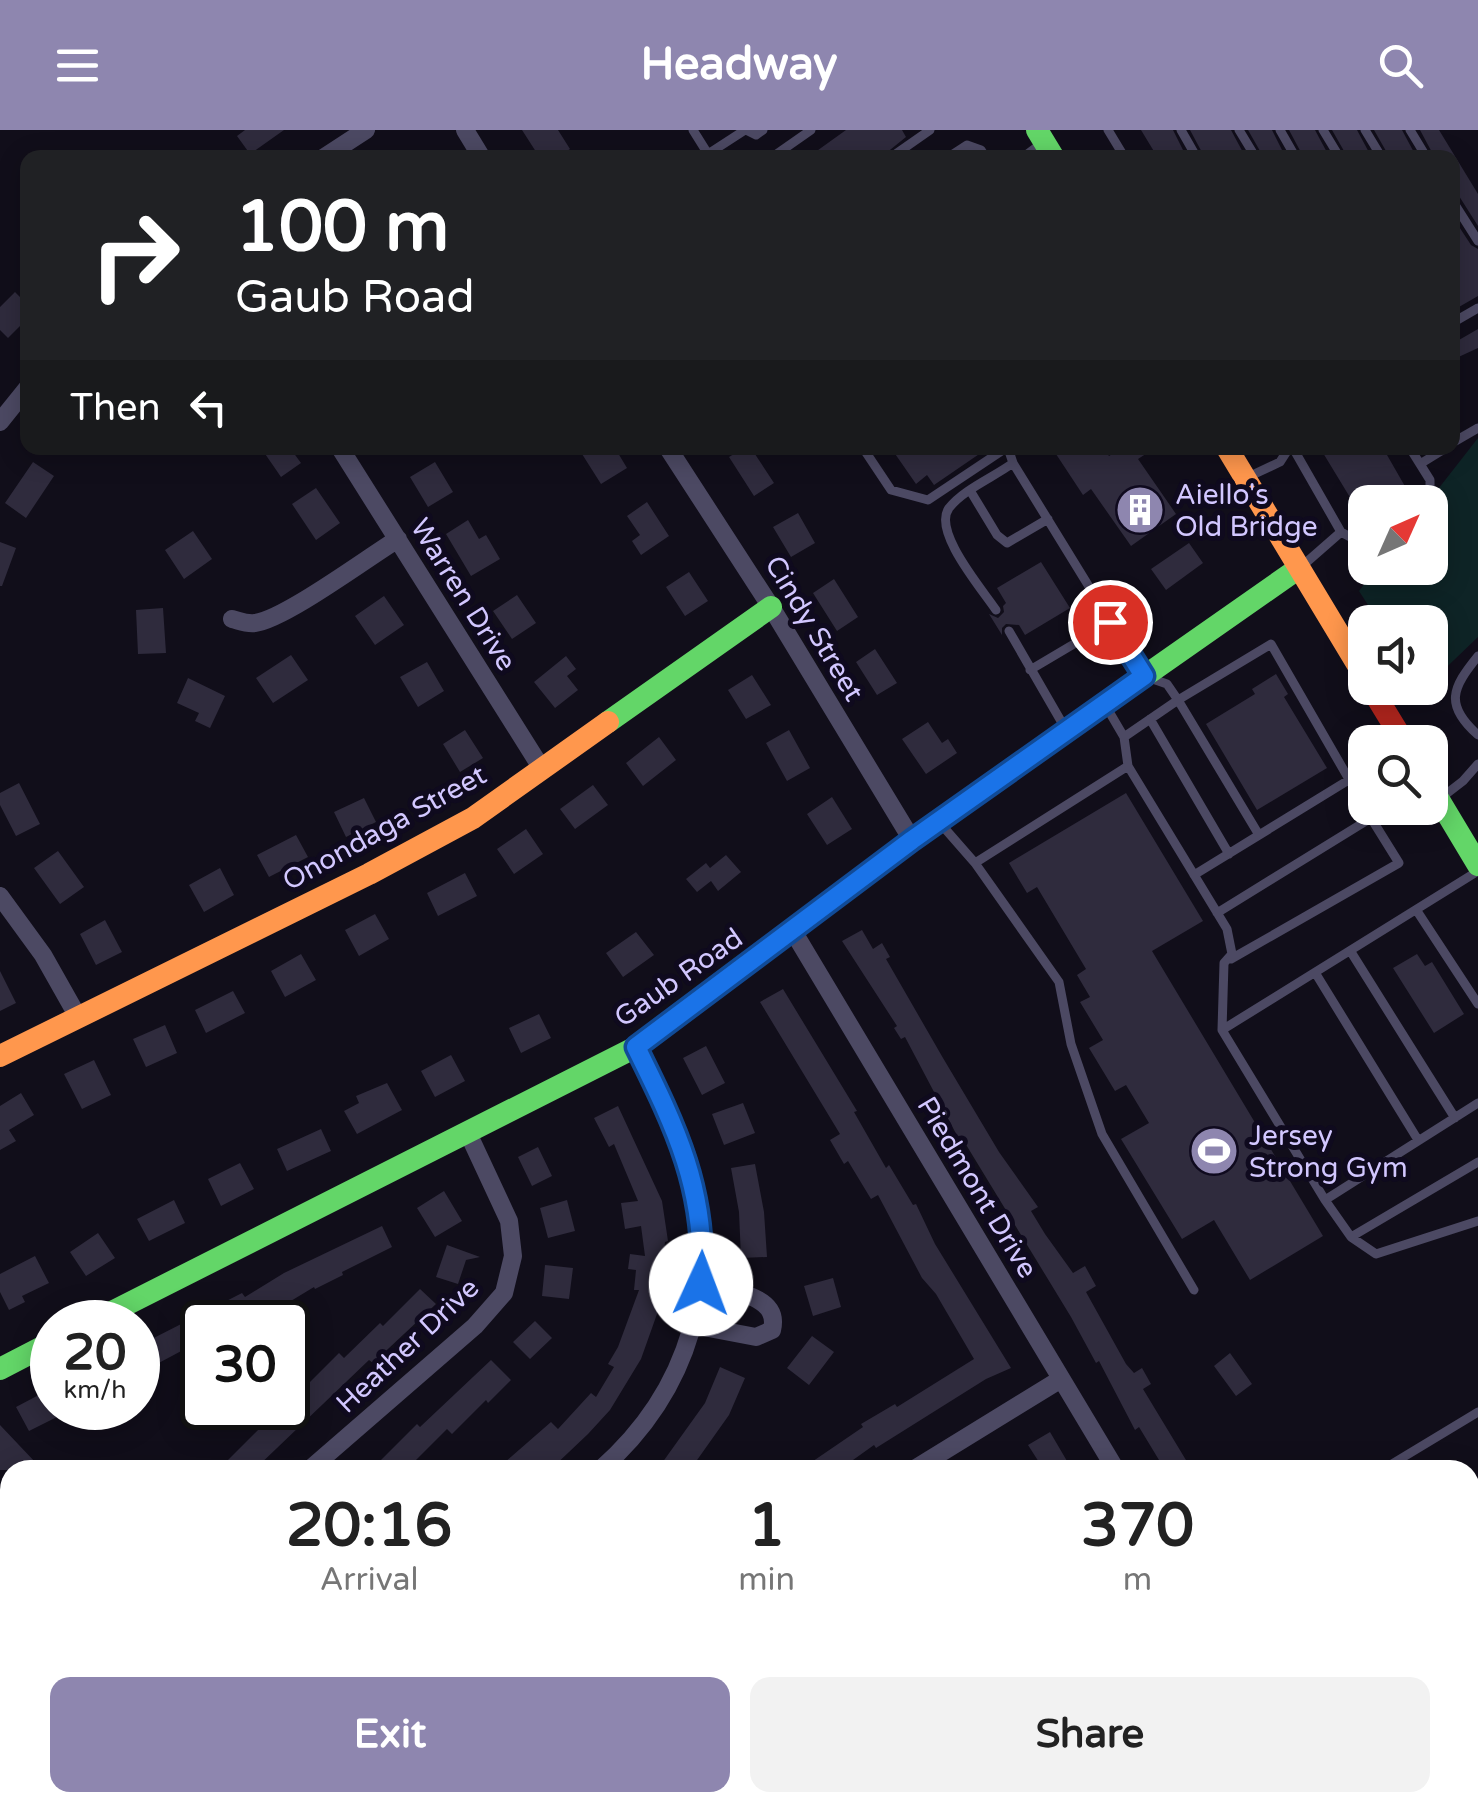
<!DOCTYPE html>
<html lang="en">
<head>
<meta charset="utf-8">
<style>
  :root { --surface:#fff; --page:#f2f2f2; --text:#222; --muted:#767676; --accent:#8e86af }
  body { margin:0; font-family:"Varela Round",sans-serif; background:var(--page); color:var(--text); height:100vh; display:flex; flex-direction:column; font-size:38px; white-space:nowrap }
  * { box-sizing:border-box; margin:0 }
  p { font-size:32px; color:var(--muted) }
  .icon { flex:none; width:55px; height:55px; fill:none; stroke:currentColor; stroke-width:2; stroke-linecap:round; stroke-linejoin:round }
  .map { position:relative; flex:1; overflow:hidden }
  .sheet { position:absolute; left:0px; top:1330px; width:1480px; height:352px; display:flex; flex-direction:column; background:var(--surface); border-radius:30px 30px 0 0; box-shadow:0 5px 25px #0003 }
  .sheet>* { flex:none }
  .banner { position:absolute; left:20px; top:20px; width:1440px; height:305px; border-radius:20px; box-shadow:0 5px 25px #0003; background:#202124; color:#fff; overflow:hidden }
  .needle { width:65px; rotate:45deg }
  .tools { position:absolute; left:1348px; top:355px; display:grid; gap:20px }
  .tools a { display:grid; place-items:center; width:100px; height:100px; border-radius:20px; background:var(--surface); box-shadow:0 5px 25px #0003; font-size:50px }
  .speed { position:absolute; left:30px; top:1170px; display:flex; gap:20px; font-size:50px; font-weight:700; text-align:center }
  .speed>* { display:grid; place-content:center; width:130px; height:130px; border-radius:50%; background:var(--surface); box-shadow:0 5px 25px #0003; line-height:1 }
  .speed small { font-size:25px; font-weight:400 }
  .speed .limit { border:5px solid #111; border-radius:15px; background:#fff; color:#111 }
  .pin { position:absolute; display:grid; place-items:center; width:85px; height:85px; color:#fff; margin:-42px; border:5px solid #fff; border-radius:50%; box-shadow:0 2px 10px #0007 }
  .me { position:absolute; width:110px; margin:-55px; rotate:2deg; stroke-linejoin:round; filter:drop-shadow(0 0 8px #0008) }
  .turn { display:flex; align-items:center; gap:35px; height:210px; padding:0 50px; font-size:45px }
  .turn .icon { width:130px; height:130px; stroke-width:2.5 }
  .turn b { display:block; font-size:70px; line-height:85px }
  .then { display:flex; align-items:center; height:95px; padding:0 50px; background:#0003; gap:20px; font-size:38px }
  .eta { display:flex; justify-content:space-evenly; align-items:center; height:170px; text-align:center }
  .eta b { font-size:60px; font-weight:700; line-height:70px }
  .action { display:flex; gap:20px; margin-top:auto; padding:20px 50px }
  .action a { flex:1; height:115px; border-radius:20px; background:var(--accent); color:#fff; font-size:40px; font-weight:700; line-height:115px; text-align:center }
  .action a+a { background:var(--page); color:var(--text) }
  header { display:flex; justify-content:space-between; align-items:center; height:130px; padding:0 50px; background:var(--accent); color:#fff; font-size:45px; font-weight:700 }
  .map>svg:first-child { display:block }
  .green { fill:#0e2426 }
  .building { fill:#2f2b3d }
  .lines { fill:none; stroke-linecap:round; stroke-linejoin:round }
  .lane { stroke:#4c4963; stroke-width:9 }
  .street { stroke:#4c4963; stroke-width:18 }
  .fast { stroke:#63d668; stroke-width:22 }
  .slow { stroke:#ff974d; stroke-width:22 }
  .jam { stroke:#b3261e; stroke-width:22 }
  .route-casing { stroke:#114b97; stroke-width:25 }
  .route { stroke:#1a73e8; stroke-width:18 }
  .labels { text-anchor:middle; stroke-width:10; stroke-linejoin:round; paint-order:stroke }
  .poi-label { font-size:28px; fill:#d2c7ff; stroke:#0f0a1e; text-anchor:start }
  .street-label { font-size:28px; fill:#d2c7ff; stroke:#0f0a1e }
</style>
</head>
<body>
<header><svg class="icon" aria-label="menu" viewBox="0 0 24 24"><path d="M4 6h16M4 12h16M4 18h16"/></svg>Headway<svg class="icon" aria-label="search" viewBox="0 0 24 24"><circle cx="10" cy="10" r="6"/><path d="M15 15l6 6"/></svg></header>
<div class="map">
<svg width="1478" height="1682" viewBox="0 0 1478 1682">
  <rect width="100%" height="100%" fill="#110e1a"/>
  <!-- green -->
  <path class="green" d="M1478 308V507L1430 553V492H1379L1359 461 1377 438H1430L1428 372Z"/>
  <!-- building -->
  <path class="building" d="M245 0H284L250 24 237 6Z
    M522 0H558L570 19 557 28H540Z
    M846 0H902L906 7 880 28H807Z
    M1141 0H1173L1187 28H1158Z
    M1190 0H1231L1246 28H1205Z
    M1248 0H1272L1286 28H1264Z
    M1289 0H1315L1330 28H1304Z
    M1332 0H1357L1372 28H1348Z
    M1374 0H1402L1417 28H1390Z
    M1420 0H1439L1478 64V96L1459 66 1452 62V28H1435Z
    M1452 86 1471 115 1478 119V166L1452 181Z
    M15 162 28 175V188L8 208 0 200V177Z
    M1478 199V218L1452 230V214Z
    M261 318H290L301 333 281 347Z
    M593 318H615L627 338 601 354 582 324Z
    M744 318H751L774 353 754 366 729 327Z
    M891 318H988L934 355 927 345 916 354Z
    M1052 318H1103L1109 326 1122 318H1155L1138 329 1176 384 1131 416 1091 359 1083 365Z
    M1320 318H1383L1414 372H1365V392Z
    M33 332 54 346 26 388 5 373Z
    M435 332 453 362 428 377 410 347Z
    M316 358 340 393 316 410 292 374Z
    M647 372 669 406 641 425 632 411 640 405 627 386Z
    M798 383 815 413 791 427 773 397Z
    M468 390 479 409 486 405 500 429 471 446 446 404Z
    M193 401 212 429 184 449 165 420Z
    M0 412 16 418 2 456H0Z
    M1189 413 1203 433 1166 460 1151 439Z
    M1041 432 1070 478 1025 505 1019 495 1006 494 1002 498V505L989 484 998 488 1004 482 1003 476 1006 473 997 458Z
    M689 442 708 471 685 486 666 457Z
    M834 449 858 487 837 501 813 463Z
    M517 465 536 493 512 509 493 481Z
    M384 466 404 495 375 515 355 486Z
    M163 478 166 523 138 524 136 480Z
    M875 519 897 553 877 565 856 532Z
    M291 525 308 550 273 573 256 548Z
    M566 526 576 539 567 546 578 560 555 578 534 552Z
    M427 532 444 561 418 577 400 547Z
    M1276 544 1288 564 1284 567 1327 638 1257 680 1206 594 1255 564 1252 559Z
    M752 545 771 575 746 589 728 560Z
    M188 548 225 566 210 598 195 591 199 583 177 573Z
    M928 592 942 613 948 609 957 623 926 644 902 609Z
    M465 600 483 628 460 642 443 614Z
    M789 600 810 638 787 651 766 613Z
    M659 607 676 630 643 656 626 633Z
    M19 653 40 694 16 706 0 675V663Z
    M593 655 608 675 575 699 560 679Z
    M1126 663 1203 791 1152 821 1323 1106 1250 1150 1214 1090 1182 1109 1121 1009 1149 993 1126 955 1115 961 1089 918 1103 910 1080 872 1090 867 1077 845 1086 839 1037 757 1027 763 1009 733Z
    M832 667 852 699 827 715 807 684Z
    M364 668 376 692 346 707 334 682Z
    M526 699 543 724 514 744 497 719Z
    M296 705 308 727 269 747 257 725Z
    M58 721 84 757 60 774 34 738Z
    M726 725 741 742 718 761 711 751 697 762 686 749 706 733 710 738Z
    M220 738 234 765 204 782 189 755Z
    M465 743 477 766 438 786 427 763Z
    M375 784 389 809 359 826 345 800Z
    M105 790 122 822 96 835 80 804Z
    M862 800 873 819 882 813 890 827 886 829 943 928 999 1022 1038 1077 1031 1081 1045 1104 1073 1143 1085 1136 1096 1156 1086 1162 1126 1234 1134 1243 1142 1238 1151 1254 1143 1259 1192 1340H1141L1159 1330 1139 1297 1135 1300 1099 1231 1096 1233 1071 1187 965 1013 962 1015 905 907 901 909 894 898 897 896 842 811Z
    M636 802 654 825 623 847 606 823Z
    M301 824 316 850 285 867 271 841Z
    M1417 824 1425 836 1432 832 1464 884 1434 903 1393 838Z
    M0 841 16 873 0 881Z
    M783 859 857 981 854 982 886 1038 889 1035 913 1075 916 1074 935 1114 1011 1238 986 1249 876 1318 874 1315 839 1340H800L863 1297 861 1294 895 1274 897 1277 974 1229 936 1164 922 1148 878 1065 871 1069 848 1031 844 1034 830 1010 840 1004 760 872Z
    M233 861 245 883 206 903 195 880Z
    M539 884 551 908 521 923 509 898Z
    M165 895 177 923 146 937 133 909Z
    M706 916 725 953 702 965 683 928Z
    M451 925 465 951 435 967 421 941Z
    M94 930 111 965 82 979 64 944Z
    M387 953 402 980 357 1004 344 981 359 973 356 966Z
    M21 963 34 985 9 1000 16 1011 0 1020V976Z
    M743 973 755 1003 724 1015 712 984Z
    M618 976 662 1071 668 1111 665 1112 657 1184 641 1229 610 1280 588 1304 550 1340H496L551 1292 558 1299 591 1263 596 1267 614 1237 608 1234 618 1217 639 1160H634L636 1140 628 1139 630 1124 645 1126 641 1096 625 1099 621 1073 638 1071 614 1014 609 1017 594 988Z
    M321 999 331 1021 287 1041 277 1019Z
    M538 1017 552 1046 532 1056 518 1027Z
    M240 1033 254 1059 221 1076 208 1049Z
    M755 1034 764 1082 767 1127 741 1128 739 1082 731 1038Z
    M444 1061 462 1091 435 1107 417 1078Z
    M174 1070 185 1093 149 1111 137 1089Z
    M567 1070 575 1101 548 1108 540 1078Z
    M382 1096 392 1117 342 1142 343 1145 315 1159 314 1157 271 1183 268 1179 242 1192H202V1210L138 1244V1216L242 1163 245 1167 284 1143Z
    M98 1103 115 1128 86 1146 70 1122Z
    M447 1115 480 1127 466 1130 458 1154 436 1147Z
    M35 1126 49 1153 22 1166 25 1172 9 1180 0 1162V1144Z
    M545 1135 573 1138 569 1169 542 1166Z
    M833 1148 841 1177 813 1186 804 1156Z
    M420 1159 436 1174 373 1233 369 1230 254 1340H218L268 1290 288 1278V1274L339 1223 344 1228 380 1193 383 1196Z
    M535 1191 552 1208 530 1229 513 1212Z
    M812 1206 834 1222 809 1255 787 1238Z
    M1230 1223 1252 1254 1236 1266 1214 1236Z
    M491 1230 511 1250 488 1273 486 1270 452 1304 447 1299 406 1340H371L417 1294 420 1297Z
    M720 1237 745 1248 729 1285 690 1340H657L705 1273Z
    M52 1258V1278H75L29 1301 16 1277Z
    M0 1295 36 1333 29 1340H0Z
    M1050 1302 1067 1331 1052 1340H1044L1028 1315Z"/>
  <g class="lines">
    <!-- lane -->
    <path class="lane" d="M693 0 708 24 745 0
      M746 0 756 5 763 0
      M1108 0 1125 28
      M1181 0 1197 28
      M1239 0 1256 28
      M1280 0 1296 28
      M1323 0 1340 28
      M1365 0 1382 28
      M1410 0 1427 28
      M771 28 811 0
      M890 28 930 0
      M947 28 967 15 981 20 986 28
      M1022 28 1042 13
      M1452 70 1478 111
      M1452 193 1478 178
      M1452 313 1478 298
      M863 318 891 360 928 370 1006 318
      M1008 318 1013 333 1144 546 1167 554 1178 570 1124 607
      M1293 318 1341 402
      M1410 318 1430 350V367L1422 372
      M1420 334 1446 318
      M1248 347 1280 332 1289 318
      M971 362 997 405 1007 413 1048 389
      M1301 437 1341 402 1365 415
      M996 480C982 459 932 401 949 378 964 359 994 347 1013 333
      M1009 501 1065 598
      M1478 526C1452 558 1444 575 1478 605
      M1030 540 1111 492
      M1107 578 1124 607 1128 636 1227 799 1232 824 1224 833 1222 900 1325 1070 1478 973
      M1150 589 1229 724
      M1441 668 1463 651 1478 634
      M940 693 975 733 1059 852 1071 914 1102 1004 1194 1160
      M1259 705 1178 570 1271 514 1365 677
      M975 733 1128 636
      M1194 745 1365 640
      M1417 781 1478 874
      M1217 783 1371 688 1399 733 1231 829
      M1351 822 1455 988
      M1316 844 1418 1010
      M1222 900 1478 741
      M1325 1070 1351 1107 1376 1124 1478 1091
      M1351 1107 1478 1032
      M1382 1340 1478 1282
      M1470 1670 1477 1682"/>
    <!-- street -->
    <path class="street" d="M465 0 482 28
      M323 28 366 0
      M0 292 28 257
      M340 318 542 639
      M668 318 771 477 912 710
      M232 489C240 491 246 494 255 493 285 489 367 428 398 409
      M0 766 43 825 78 887
      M793 801 1116 1340
      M693 1195 756 1207 772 1200C781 1163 726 1161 701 1154
      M309 1340 475 1196 504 1163 513 1126 509 1091 468 1003
      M600 1340C691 1260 721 1151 690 1035 678 993 655 955 636 917
      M913 1340 1061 1249
      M0 1405 10 1416
      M1470 1462 1478 1457
      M237 1672 245 1682
      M1315 1672 1321 1682
      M508 1682 519 1672
      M821 1682 832 1672
      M1138 1682 1153 1672"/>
    <!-- fast -->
    <path class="fast" d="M1037 0 1054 28
      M1139 550 1299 438
      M608 592 771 477
      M1430 655 1478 735
      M92 1192 636 917 660 899
      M0 1239 52 1212"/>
    <!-- slow -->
    <path class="slow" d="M1227 318 1365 547
      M660 899 912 710 1139 550
      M0 926 369 744 473 688 608 592"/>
    <!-- jam -->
    <path class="jam" d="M1371 558 1404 612"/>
  </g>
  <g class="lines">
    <!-- route casing -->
    <g class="route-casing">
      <path id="route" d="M701 1154C707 1061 676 998 636 917L912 710 1144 546 1110 492"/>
    </g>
    <!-- route -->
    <use href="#route" class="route"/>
  </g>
  <!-- icons -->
  <defs>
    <g id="building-disc" transform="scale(2.5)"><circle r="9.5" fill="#8e86af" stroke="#0f0a1e"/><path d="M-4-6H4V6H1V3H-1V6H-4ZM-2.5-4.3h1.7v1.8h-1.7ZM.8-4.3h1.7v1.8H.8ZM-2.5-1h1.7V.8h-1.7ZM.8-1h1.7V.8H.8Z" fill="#fff"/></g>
    <g id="stadium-disc" transform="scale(2.5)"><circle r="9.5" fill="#8e86af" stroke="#0f0a1e"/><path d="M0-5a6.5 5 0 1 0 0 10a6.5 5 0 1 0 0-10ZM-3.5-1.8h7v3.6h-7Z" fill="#fff"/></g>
  </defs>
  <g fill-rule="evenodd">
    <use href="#building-disc" x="1140" y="380"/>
    <use href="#stadium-disc" x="1214" y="1021"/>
  </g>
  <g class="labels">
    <!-- poi labels -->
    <g class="poi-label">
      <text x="1175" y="374">Aiello's<tspan x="1175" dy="32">Old Bridge</tspan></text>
      <text x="1249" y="1015">Jersey<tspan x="1249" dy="32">Strong Gym</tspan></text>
    </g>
    <!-- street labels -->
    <g class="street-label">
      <text transform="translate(464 464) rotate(58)" y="10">Warren Drive</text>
      <text transform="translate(815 498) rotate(59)" y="10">Cindy Street</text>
      <text transform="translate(384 697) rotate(-29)" y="10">Onondaga Street</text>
      <text transform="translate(678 847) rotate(-35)" y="10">Gaub Road</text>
      <text transform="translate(978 1057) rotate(59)" y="10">Piedmont Drive</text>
      <text transform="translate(407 1215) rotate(-43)" y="10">Heather Drive</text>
    </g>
  </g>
</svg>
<div class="tools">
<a><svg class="needle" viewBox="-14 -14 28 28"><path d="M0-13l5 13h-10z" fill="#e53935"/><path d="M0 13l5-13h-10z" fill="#767676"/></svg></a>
<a><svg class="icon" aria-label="sound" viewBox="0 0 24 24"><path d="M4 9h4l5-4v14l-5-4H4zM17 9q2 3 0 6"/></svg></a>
<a><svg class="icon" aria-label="search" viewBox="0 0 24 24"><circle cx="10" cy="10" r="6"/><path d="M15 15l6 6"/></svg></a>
</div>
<div class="speed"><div>20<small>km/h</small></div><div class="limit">30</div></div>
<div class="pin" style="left:1110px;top:492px;background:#d93025"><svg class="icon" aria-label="arrive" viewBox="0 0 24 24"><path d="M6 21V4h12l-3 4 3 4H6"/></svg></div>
<svg class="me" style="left:701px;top:1154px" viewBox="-20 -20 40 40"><circle r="19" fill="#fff"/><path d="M0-13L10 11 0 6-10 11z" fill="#1a73e8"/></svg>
<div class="banner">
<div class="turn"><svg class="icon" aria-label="right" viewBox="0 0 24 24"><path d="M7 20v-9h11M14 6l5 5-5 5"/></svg><div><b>100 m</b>Gaub Road</div></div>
<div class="then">Then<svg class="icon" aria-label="left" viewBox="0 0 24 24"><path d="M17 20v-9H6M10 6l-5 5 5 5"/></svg></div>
</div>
<section class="sheet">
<div class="eta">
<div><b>20:16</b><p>Arrival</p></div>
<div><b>1</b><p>min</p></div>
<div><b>370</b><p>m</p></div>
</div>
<div class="action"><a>Exit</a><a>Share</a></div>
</section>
</div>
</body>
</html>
